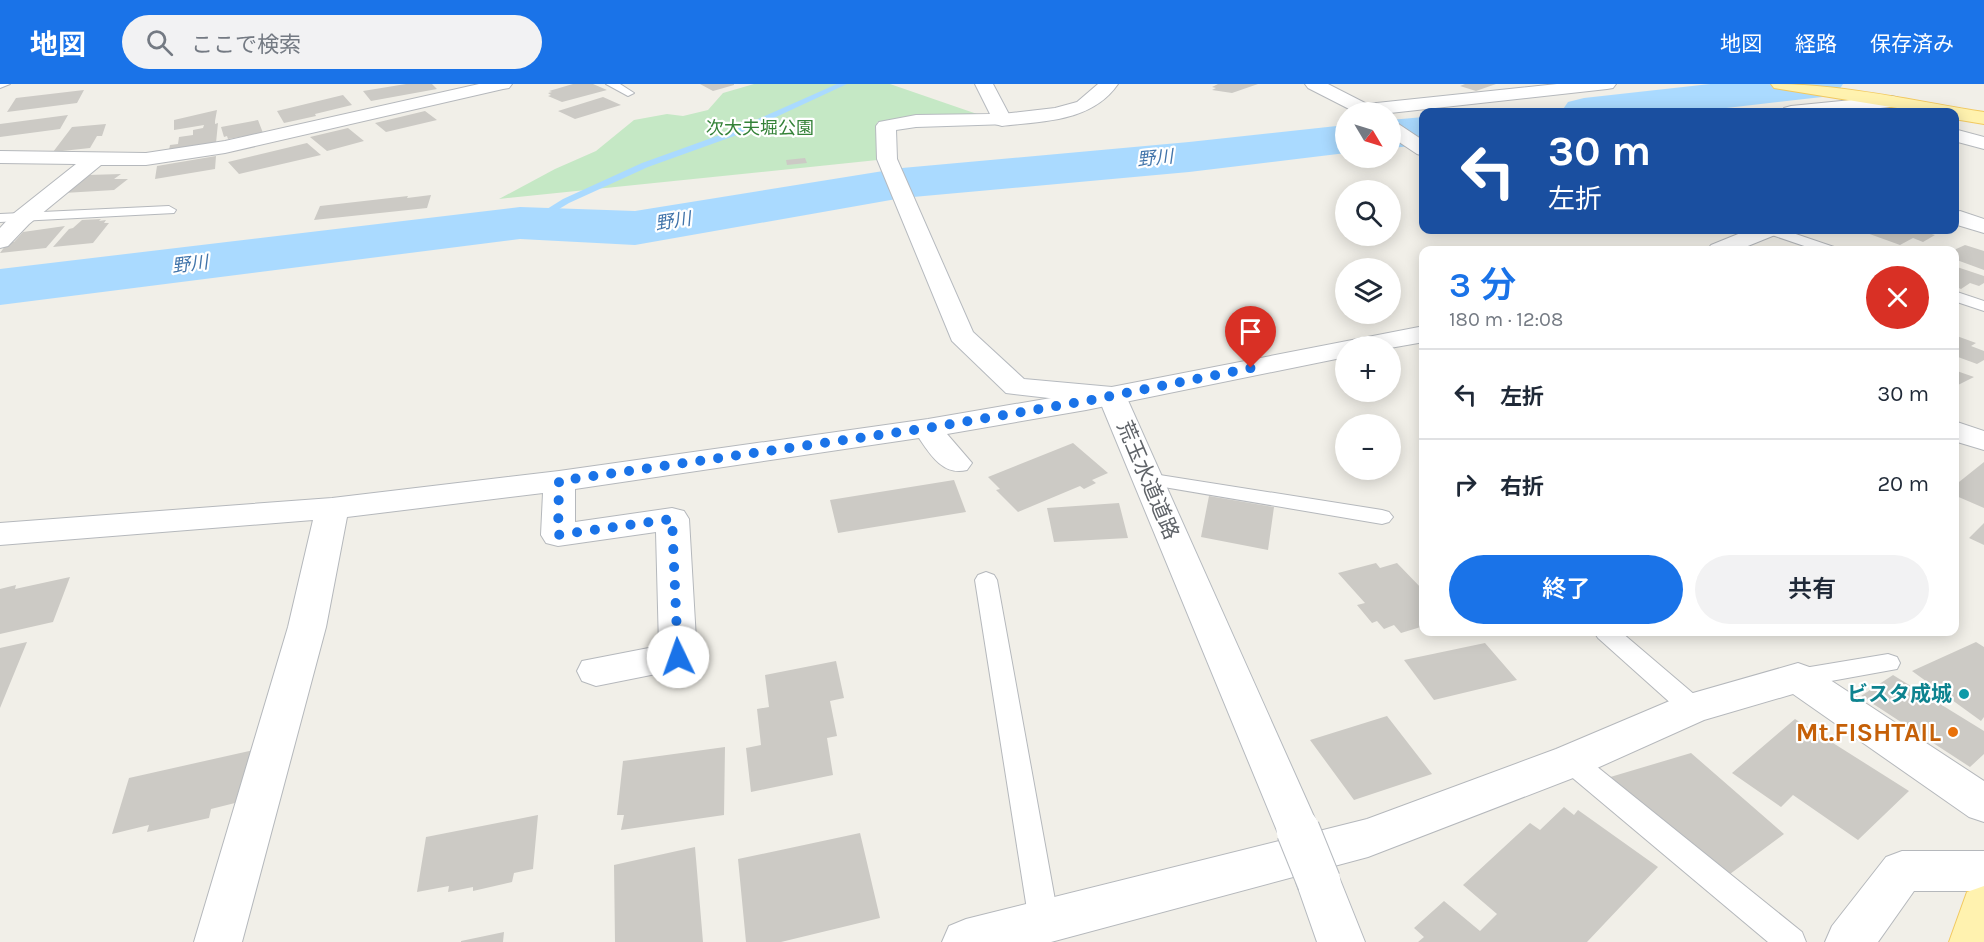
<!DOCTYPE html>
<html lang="ja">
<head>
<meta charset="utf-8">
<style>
  :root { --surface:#fff; --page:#f2f2f3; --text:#1f2937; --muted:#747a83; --line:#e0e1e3; --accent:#1a73e8 }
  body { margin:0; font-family:Karla,"Noto Sans JP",sans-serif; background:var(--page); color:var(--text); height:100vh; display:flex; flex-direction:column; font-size:22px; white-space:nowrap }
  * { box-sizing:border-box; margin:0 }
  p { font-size:20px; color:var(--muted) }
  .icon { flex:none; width:33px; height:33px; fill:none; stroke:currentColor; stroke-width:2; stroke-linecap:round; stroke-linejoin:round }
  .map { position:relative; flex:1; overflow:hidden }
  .sheet { position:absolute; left:1419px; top:162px; width:540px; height:390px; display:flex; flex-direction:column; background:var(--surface); border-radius:12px; box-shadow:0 3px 15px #0003 }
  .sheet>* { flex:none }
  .banner { position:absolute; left:1419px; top:24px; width:540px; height:126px; border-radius:12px; box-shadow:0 3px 15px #0003; background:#1a4fa0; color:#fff; overflow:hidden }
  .needle { width:39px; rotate:128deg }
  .tools { position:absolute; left:1335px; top:18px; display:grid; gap:12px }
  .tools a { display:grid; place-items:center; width:66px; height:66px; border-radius:50%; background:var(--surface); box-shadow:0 3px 15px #0003; font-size:30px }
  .pin { position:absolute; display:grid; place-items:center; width:51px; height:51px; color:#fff; margin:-62px -26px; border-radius:50% 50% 50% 0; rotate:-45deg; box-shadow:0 0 6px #0007 }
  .pin .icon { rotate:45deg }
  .me { position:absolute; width:66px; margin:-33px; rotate:357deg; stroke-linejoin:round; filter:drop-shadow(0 0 4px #0008) }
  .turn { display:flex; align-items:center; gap:21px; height:126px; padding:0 30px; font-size:27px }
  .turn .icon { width:78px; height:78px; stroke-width:2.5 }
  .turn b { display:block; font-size:42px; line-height:51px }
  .round { display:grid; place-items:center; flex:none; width:63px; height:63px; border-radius:32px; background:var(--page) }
  .overview { display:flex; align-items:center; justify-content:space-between; height:102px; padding:0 30px }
  h1 { font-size:36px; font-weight:600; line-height:45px; color:var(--accent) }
  .cta { display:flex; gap:12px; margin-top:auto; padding:12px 30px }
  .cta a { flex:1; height:69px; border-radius:36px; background:var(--accent); color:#fff; font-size:24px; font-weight:600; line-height:69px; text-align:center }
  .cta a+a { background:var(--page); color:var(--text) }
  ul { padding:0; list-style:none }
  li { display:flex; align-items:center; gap:18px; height:90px; padding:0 30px; border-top:2px solid var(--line) }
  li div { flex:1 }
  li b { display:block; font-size:22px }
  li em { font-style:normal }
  header { display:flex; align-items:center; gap:36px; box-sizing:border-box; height:84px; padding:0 30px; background:var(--accent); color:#fff }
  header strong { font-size:28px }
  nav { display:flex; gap:33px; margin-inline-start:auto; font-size:21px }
  .search { width:420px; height:54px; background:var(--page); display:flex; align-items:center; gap:15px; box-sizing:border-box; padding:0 21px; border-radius:33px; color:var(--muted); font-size:22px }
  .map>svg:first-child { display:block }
  .green { fill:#c5e8c5 }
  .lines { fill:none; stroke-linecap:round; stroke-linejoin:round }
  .stream { fill:#aadaff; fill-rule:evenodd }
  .river { fill:#aadaff; fill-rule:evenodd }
  .building { fill:#cccac5 }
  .service-casing { stroke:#b5b8bc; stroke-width:2 }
  .minor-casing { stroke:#b5b8bc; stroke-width:2 }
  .secondary-casing { stroke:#b6babf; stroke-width:2 }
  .primary-casing { stroke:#f2c960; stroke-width:2 }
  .service { fill:#fff; fill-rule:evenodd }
  .minor { fill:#fff; fill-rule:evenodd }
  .secondary { fill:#fff; fill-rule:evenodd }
  .primary { fill:#fff2af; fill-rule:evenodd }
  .secondary-bridge-casing { stroke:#b6babf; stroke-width:45; stroke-linecap:butt }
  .secondary-bridge { stroke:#fff; stroke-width:43 }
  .route { stroke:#1a73e8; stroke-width:10; stroke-dasharray:0 18 }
  .culture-dot { fill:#0f9aa8; stroke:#fff; stroke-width:2 }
  .food-dot { fill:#e8710a; stroke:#fff; stroke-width:2 }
  .labels { text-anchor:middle; stroke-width:4.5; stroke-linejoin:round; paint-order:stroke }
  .far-park-label { font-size:18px; fill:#348238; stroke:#fff }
  .far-water-label { font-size:18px; font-style:italic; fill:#4174aa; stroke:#fff }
  .street-label { font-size:21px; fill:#5f6368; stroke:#fff }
  .culture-label { font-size:21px; font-weight:bold; fill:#0d838f; stroke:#fff; text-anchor:end }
  .near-food-label { font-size:26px; font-weight:bold; fill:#c56008; stroke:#fff; text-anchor:end }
</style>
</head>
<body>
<header>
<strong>地図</strong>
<div class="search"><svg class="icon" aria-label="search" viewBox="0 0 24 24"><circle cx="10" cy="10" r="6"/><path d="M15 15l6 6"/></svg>ここで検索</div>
<nav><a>地図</a><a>経路</a><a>保存済み</a></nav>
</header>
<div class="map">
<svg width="1984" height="858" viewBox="0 0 1984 858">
  <rect width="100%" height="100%" fill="#f1efe8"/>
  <!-- green -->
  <path class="green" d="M754 0H890L980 31 877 38 887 75 499 115 555 85 596 67 634 36 667 30 683 32 708 26 723 9Z"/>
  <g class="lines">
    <!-- stream -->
    <path class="stream" d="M837 0H847L737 51 648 83 569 119 531 142 523 140 563 115 642 79 731 47Z"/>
    <!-- river -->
    <path class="river" d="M1710 0H1843L1837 9 1822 13 1692 28H1561L1568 18 1584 14Z
      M1424 33V61L1390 64V36Z
      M1346 41V69L1189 88 902 114 635 161 520 155 0 221V185L520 123 635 127 902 84 1189 58Z"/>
  </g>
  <!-- building -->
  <path class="building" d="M406 0H432L437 5 371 17 363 7Z
    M573 0H593L607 6 562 18 548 12 551 11 548 9 552 8 549 7Z
    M700 0H734V1L713 7Z
    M1218 0H1258L1232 9 1212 6 1216 4 1212 3Z
    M1465 0H1496L1476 7 1460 2Z
    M84 6 77 19 7 28 16 14Z
    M343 11 352 21 315 30 316 32 284 39 277 27Z
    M603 13 621 21 575 35 558 27Z
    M217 26 215 37V40L218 39 216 59 169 66 170 61 178 60 179 53 193 51V46L203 44 204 41 174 46V36Z
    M425 27 437 36 386 48 375 39Z
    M68 31 60 45 0 53V40Z
    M258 36 263 49 228 55 227 52 224 53 221 43Z
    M106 40 102 52H97L90 64 53 68 72 43Z
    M348 44 364 57 327 67 310 53Z
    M307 59 321 71 239 90 228 78Z
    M216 72 215 85 155 95 157 82Z
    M805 74 807 79 787 81 786 76Z
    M121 90 114 95H128L114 106 64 109 88 91Z
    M431 111 427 124 314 136 320 122 408 112 407 114Z
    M101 135 99 137 106 136 104 139H109L93 159 53 163 69 145 73 144 82 136Z
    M65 142 46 164 0 169 8 158H14L23 148Z
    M1864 146H1918L1935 151 1923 158 1913 154 1900 161 1864 148 1867 147Z
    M1965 161 1984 167V186L1954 175V166Z
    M1954 182 1984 192V199L1979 202 1970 199 1961 205 1954 202Z
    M1954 251 1976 259 1971 262 1984 267V276L1977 280 1958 273 1954 275Z
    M1954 286 1974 293 1954 303Z
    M1073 359 1108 389 1092 396 1096 399 1084 405 1080 402 1018 428 996 406 1000 405 988 393Z
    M1984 378V424L1954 411V402Z
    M954 396 966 428 838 449 830 416Z
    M1209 412 1274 423 1268 466 1201 453Z
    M1119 419 1128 454 1054 458 1047 424Z
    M1984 439V461L1969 454Z
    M1376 479 1380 484 1397 479 1424 507V542L1401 549 1394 541 1384 545 1377 537 1372 539 1357 521 1365 519 1338 489Z
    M70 493 53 538 0 550V505L16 501 15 505Z
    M27 558 0 624V564Z
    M1976 558 1984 563V633L1981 637 1912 587Z
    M1485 559 1517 596 1434 616 1404 576Z
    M836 577 844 614 830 617 837 652 827 654 833 691 751 708 746 664 761 661 757 625 769 623 765 591Z
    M1893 591 1984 647V670L1970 683 1861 612Z
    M1387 632 1432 690 1354 716 1310 656Z
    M1795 635 1909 707 1858 756 1793 711 1781 723 1732 689Z
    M725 663 724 731 621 746 624 731H617L623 677Z
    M258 665 247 716 211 725 209 734 147 748 149 741 112 750 129 694Z
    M1691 669 1784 750 1730 790 1607 694Z
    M1564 723 1574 731 1578 726 1658 783 1587 858H1418L1424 853 1414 844 1444 817 1480 847 1497 830 1463 801 1530 739 1540 746Z
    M538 731 533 785 514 789 512 798 473 807V803L448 808 449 802 417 808 426 753Z
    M860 749 880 834 781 858H746L738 775Z
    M695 763 703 858H615L614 781Z
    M504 848 503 858H461V857Z"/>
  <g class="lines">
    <!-- service casing -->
    <g class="service-casing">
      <path id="service" d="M0 0H10L0 4Z
        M606 0H620L634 9 628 12Z
        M169 122 176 126 174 129 0 138V130Z
        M1764 146H1784L1834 163 1837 166H1816L1766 149Z
        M1954 207 1984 217V227L1954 217Z
        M1147 389 1382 426 1389 428 1393 433 1389 438 1382 440 1140 399 1137 395 1140 391Z
        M986 488 994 491 997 496 1059 838 1055 848 1044 852 1033 848 1029 838 975 496 978 491Z
        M1594 548H1621L1702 617 1706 624 1702 631 1693 634 1684 631 1598 554Z
        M1888 570 1897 573 1900 579 1897 585 1798 603 1789 601 1786 594 1789 587 1798 585Z
        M1571 666 1580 669 1802 848 1806 858H1768L1562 685 1558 677 1562 669Z"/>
    </g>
    <!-- minor casing -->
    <g class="minor-casing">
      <path id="minor" d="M479 0H512L509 4 503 5 225 69 146 81H101L29 140 8 162 0 164V144L13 130 76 80 0 79V67L146 69 225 57Z
        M1098 0H1118C1092 38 1043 37 1002 42L995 40 992 36 995 32 1002 30 1055 24 1077 18Z
        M1305 0H1328L1367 20 1557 0H1616L1613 4 1607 5 1390 29 1355 28 1308 4Z
        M1892 12 1899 14 1901 18 1899 22 1842 28H1782L1784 24 1791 22Z
        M1390 37 1397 39 1424 57V72L1417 70 1390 52Z
        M1954 45 1984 53V65L1954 57Z
        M1960 127 1984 135V149L1954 140V129Z
        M1748 146H1778L1775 151 1738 166H1707L1711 161Z
        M1424 242V258L1390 264V262H1346V273L1086 326 947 350 972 379 967 386C944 392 931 372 919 354L575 405V438L672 424 684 427 689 435 697 573 691 583 596 602 582 597 577 587 582 577 659 562 656 448 558 462 546 459 541 451 543 409 347 433 326 543 242 858H194L288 543 313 436 0 461V439L332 414 559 387 928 335 1086 308Z
        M1954 337 1984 347V366L1954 357Z
        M1798 579 1812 584 1984 697V738L1969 733 1793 610 1704 636 1586 689 1368 773 1051 858H942L949 842 966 835 1367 735 1556 665 1679 613Z
        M1902 767H1984V807H1914L1878 858H1825L1832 842 1886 773Z"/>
    </g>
    <!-- secondary casing -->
    <g class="secondary-casing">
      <path id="secondary" d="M975 0H993L1012 36 1009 40 916 43 896 46 897 75 973 248 1024 295 1112 303 1122 306 1126 312 1320 746 1314 759 1298 765 1282 759 1101 320 1006 309 952 257 877 75 876 42 879 38 916 31 990 30Z
        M1319 777 1335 783 1365 858H1317L1296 798 1303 783Z"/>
    </g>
    <!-- primary casing -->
    <g class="primary-casing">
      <path id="primary" d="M1771 0C1843 0 1914 17 1984 28V40L1954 35V28H1922L1780 5 1774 4Z
        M1984 802V858H1949L1967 808Z"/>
    </g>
    <!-- service -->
    <use href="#service" class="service"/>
    <!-- minor -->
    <use href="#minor" class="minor"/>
    <!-- secondary -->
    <use href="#secondary" class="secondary"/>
    <!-- primary -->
    <use href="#primary" class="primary"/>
    <!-- secondary-bridge casing -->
    <g class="secondary-bridge-casing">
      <path id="secondary-bridge" d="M1298 746 1319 798"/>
    </g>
    <!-- secondary-bridge -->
    <use href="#secondary-bridge" class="secondary-bridge"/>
  </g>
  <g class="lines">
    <!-- route -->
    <path class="route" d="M678 573 672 435 558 451 559 397 928 344 1086 317 1251 284"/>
  </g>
  <!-- markers -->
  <circle class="culture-dot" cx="1964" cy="610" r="6"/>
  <circle class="food-dot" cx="1953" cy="648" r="6"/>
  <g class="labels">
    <!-- far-park labels -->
    <g class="far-park-label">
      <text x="760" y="50">次大夫堀公園</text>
    </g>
    <!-- far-water labels -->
    <g class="far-water-label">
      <text transform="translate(1155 74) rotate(-6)" y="6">野川</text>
      <text transform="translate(673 137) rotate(-9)" y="6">野川</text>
      <text transform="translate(190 180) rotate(-7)" y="6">野川</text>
    </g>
    <!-- street labels -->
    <g class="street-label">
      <text transform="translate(1148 396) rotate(67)" y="7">荒玉水道道路</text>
    </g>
    <!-- culture labels -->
    <g class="culture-label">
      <text x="1952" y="617">ビスタ成城</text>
    </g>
    <!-- near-food labels -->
    <g class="near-food-label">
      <text x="1941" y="657">Mt.FISHTAIL</text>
    </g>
  </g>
</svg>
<div class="tools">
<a><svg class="needle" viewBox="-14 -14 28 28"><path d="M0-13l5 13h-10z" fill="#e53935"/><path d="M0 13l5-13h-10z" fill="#747a83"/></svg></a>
<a><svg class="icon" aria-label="search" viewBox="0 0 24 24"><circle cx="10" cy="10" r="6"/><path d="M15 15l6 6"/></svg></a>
<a><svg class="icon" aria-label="layers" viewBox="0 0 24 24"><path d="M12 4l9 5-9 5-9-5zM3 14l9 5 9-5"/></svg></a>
<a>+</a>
<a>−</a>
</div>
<div class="pin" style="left:1251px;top:284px;background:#d93025"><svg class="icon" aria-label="arrive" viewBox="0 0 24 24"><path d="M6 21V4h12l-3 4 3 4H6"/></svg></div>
<svg class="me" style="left:678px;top:573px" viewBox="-20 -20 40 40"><circle r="19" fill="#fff"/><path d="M0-13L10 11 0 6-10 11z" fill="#1a73e8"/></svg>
<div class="banner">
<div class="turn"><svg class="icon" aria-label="left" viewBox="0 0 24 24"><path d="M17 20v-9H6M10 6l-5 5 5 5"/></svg><div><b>30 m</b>左折</div></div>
</div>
<section class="sheet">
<div class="overview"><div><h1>3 分</h1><p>180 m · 12:08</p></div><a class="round" style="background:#d93025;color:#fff"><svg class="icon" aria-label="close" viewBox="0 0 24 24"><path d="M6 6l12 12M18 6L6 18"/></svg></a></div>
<ul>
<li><svg class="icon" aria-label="left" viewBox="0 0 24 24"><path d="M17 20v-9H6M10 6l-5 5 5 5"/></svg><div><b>左折</b></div><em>30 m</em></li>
<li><svg class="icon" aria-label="right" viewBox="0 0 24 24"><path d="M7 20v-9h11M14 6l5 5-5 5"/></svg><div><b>右折</b></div><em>20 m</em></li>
</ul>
<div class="cta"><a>終了</a><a>共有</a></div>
</section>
</div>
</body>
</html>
